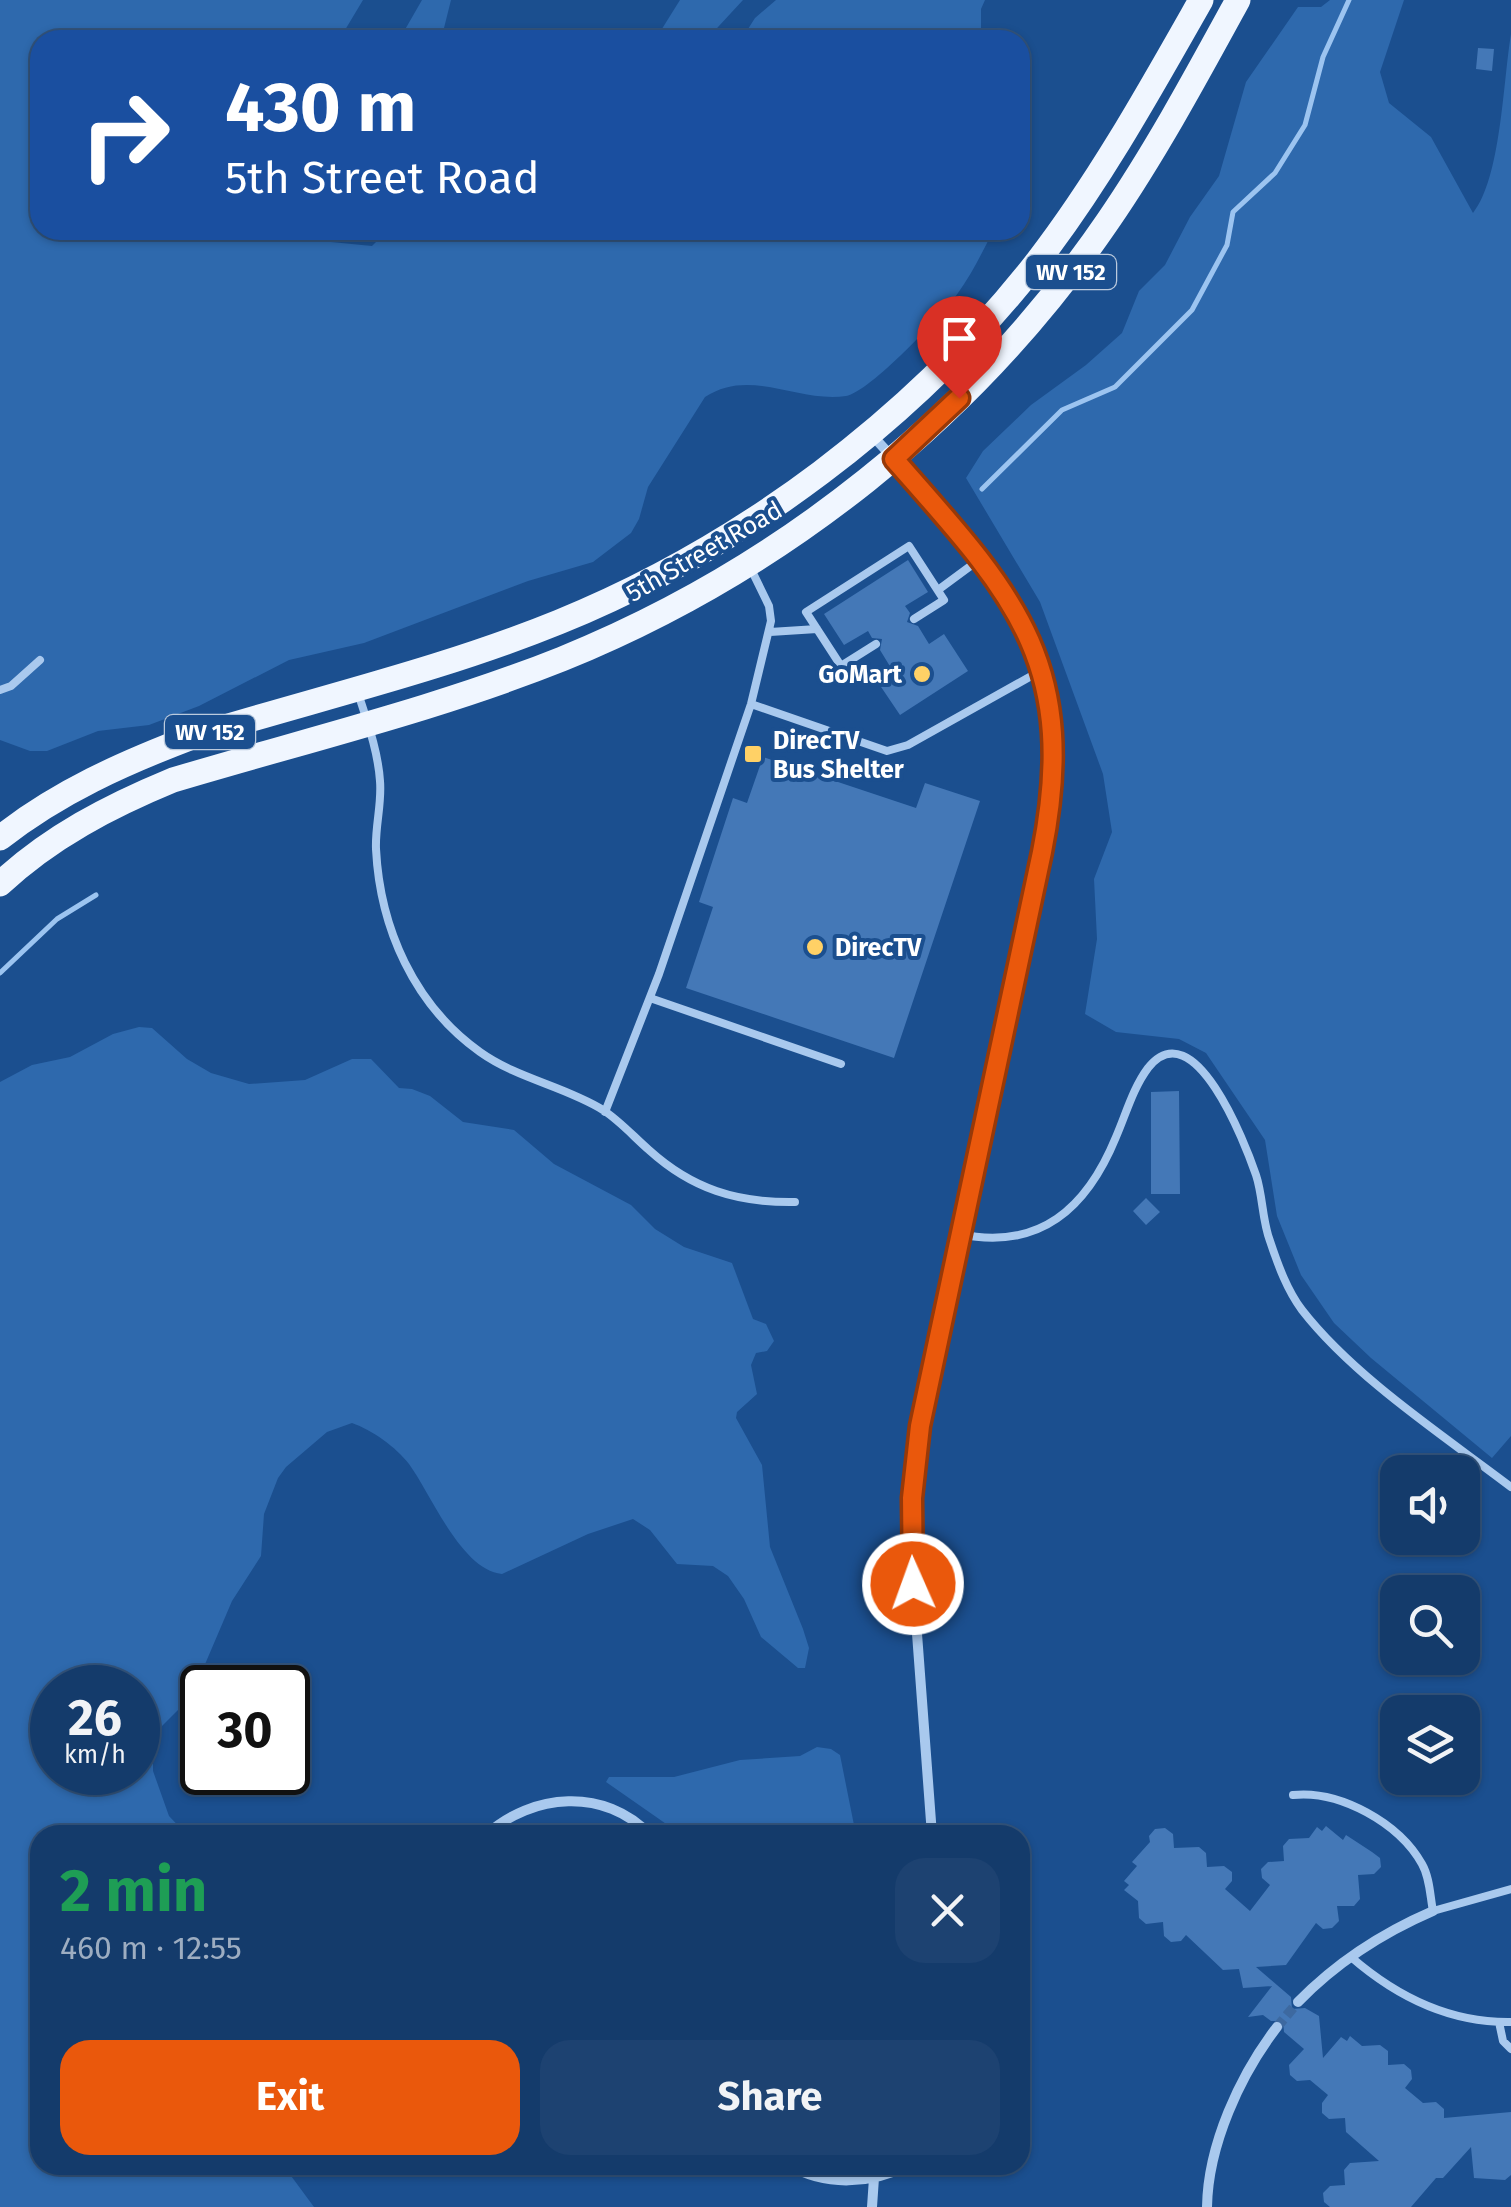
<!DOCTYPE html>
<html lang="en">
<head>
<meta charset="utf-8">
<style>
  :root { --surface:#143b6b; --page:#1d4271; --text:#f1f3f6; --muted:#9dadc1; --line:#33557e; --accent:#ea580c }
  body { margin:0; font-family:"Fira Sans",sans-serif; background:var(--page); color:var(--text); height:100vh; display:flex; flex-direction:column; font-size:38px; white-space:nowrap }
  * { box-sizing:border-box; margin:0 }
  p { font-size:32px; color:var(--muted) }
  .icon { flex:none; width:55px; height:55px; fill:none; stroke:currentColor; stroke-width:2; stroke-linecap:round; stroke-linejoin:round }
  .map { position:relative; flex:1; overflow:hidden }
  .drawer { position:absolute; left:30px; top:1825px; width:1000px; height:350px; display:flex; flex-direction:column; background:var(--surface); border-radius:30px; box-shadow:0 2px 8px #0004,0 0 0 2px var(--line) }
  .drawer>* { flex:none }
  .banner { position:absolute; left:30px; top:30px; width:1000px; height:210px; border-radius:30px; box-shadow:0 2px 8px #0004,0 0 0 2px var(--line); background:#1a4fa0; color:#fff; overflow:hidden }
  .buttons { position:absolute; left:1380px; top:1455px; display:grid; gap:20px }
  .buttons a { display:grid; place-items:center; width:100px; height:100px; border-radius:20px; background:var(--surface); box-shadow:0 2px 8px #0004,0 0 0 2px var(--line); font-size:50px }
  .speed { position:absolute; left:30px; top:1665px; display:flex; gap:20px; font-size:50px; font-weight:700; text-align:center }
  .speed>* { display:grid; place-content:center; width:130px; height:130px; border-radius:50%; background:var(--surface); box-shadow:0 2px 8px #0004,0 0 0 2px var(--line); line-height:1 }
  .speed small { font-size:25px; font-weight:400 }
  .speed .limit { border:5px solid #111; border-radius:15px; background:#fff; color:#111 }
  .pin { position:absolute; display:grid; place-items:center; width:85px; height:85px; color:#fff; margin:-102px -42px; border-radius:50% 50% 50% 0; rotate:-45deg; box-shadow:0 0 10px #0007 }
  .pin .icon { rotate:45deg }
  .me { position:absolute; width:110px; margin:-55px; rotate:358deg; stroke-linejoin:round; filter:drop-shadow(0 0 8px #0008) }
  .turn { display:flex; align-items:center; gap:35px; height:210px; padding:0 30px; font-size:45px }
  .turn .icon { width:130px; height:130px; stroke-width:2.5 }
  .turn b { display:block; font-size:70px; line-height:85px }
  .round { display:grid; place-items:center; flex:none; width:105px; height:105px; border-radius:30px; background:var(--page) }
  .overview { display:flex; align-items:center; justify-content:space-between; height:170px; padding:0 30px }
  h1 { font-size:60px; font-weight:700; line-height:75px; color:#1e9e55 }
  .primary-button { display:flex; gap:20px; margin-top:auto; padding:20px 30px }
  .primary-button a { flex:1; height:115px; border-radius:30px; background:var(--accent); color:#fff; font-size:40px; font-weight:700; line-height:115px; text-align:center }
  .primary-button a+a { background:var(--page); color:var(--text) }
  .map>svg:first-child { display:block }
  .green { fill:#2e69ad; fill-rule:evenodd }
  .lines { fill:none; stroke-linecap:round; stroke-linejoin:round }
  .stream { stroke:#9cc4f0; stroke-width:5 }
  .building { fill:#4478b7 }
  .street-tunnel { stroke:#3d69a0; stroke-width:10; stroke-dasharray:10 5; stroke-linecap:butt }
  .lane { stroke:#a9c9ee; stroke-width:8 }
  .street { stroke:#a9c9ee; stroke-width:10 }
  .primary { stroke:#f0f6ff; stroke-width:25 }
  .route-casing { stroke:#983908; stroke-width:25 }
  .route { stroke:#ea580c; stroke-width:18 }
  .poi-dot { fill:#ffd166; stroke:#1b4f8f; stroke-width:4 }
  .labels { text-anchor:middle; stroke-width:8; stroke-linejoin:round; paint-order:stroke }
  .shield { fill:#1b4f8f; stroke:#bbcadd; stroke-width:2.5 }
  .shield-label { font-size:22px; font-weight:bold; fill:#fff }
  .street-label { font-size:25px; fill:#fff; stroke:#1b4f8f }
  .poi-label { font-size:25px; font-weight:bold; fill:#fff; stroke:#1b4f8f; text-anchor:start }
</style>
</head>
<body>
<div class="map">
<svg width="1511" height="2207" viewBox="0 0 1511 2207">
  <rect width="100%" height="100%" fill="#1b4f8f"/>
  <!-- green -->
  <path class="green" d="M0 0H363L339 40H40V230H185L187 234 202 237 270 236 372 246 388 230H992V233C982 253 971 275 958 293 942 315 870 392 846 396 797 403 750 367 705 397L648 487 639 519 631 533 593 562 528 581 364 643 289 660 199 706 149 725 98 731 47 751H30L0 740Z
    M422 0H451L441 40H399Z
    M680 0H743L706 40H655Z
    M776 0H985L981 9V40H741L755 18Z
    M1330 0H1404L1380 72 1389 103 1431 137 1473 213C1501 178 1503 82 1511 34V1436L1492 1458 1371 1358 1334 1323 1301 1275 1277 1216 1265 1140 1206 1053 1179 1039 1116 1032 1085 1014 1097 939 1094 879 1112 832 1103 774 1040 602 966 478 983 451 1031 405 1086 365 1122 333 1139 291 1165 265 1190 217 1219 176 1246 82 1298 7H1321Z
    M139 1027 152 1028 187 1059 211 1073 249 1084 305 1080 352 1059H371L399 1088 412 1089 430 1096 463 1122 514 1130 554 1164 631 1205 655 1229 684 1247 732 1263 753 1319 766 1324 774 1341 767 1351 756 1353 751 1365 757 1394 737 1412 736 1418 762 1465 770 1547 803 1629 809 1648 805 1668H798L761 1637 744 1599 728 1576 713 1566 677 1564 650 1530 633 1519 588 1534 502 1574C461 1570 431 1494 409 1464 396 1447 372 1430 352 1423L327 1432 286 1467 278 1478 264 1514 261 1556 232 1601 191 1697 162 1726 153 1758V1771L169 1816 187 1835H40V2165H283L314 2207H0V1082L32 1065 70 1057 113 1034ZM52 1688H138V1772H52Z
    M817 1747 831 1749 840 1755 856 1835H682L606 1782 609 1777H674L740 1760 800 1756Z"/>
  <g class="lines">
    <!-- stream -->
    <path class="stream" d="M982 489 1062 410 1115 387 1192 310 1227 245 1233 212 1275 173 1305 125 1323 57 1349 0
      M0 973 57 919 96 895"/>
  </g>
  <!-- building -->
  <path class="building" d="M1478 48 1494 49 1492 71 1476 69Z
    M908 560 928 592 905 606 910 613 907 622 918 626 929 644 944 634 968 671 900 715 875 678 891 668 880 650 882 639 872 638 868 631 844 645 824 614Z
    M763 757 916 808 925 783 980 801 894 1058 686 988 713 907 699 902 733 798 747 803Z
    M1179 1091 1180 1194H1151V1092Z
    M1146 1198 1160 1212 1146 1225 1133 1211Z
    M1326 1826 1343 1840 1346 1835 1372 1852 1380 1858 1381 1867 1374 1874 1358 1875 1360 1899 1354 1906H1337L1339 1921 1332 1928 1323 1929 1316 1923 1286 1965 1256 1967 1291 1997 1292 2009 1305 2008 1319 2016 1323 2058 1341 2037 1347 2041 1350 2036 1362 2046 1380 2045 1388 2051V2065L1404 2064 1411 2070 1412 2079 1405 2088 1423 2103 1436 2102 1444 2109V2118L1511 2112V2175L1505 2180 1474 2178 1471 2147 1443 2178H1436L1411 2207H1330L1324 2202 1323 2193 1330 2186 1345 2185 1344 2170 1350 2163 1379 2161 1346 2132 1345 2118 1329 2119 1322 2113V2103L1328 2095 1310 2080 1297 2081 1290 2075 1289 2065 1304 2049 1284 2032 1283 2021H1271L1263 2015 1248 2017 1272 1986 1243 1988 1239 1969 1223 1970 1186 1935 1181 1941 1171 1942 1164 1936 1163 1922 1146 1924 1139 1918 1138 1901 1124 1890 1129 1885 1124 1881 1137 1866 1132 1862 1150 1842 1149 1836 1155 1829 1165 1828 1173 1834 1174 1848 1199 1847 1206 1853 1207 1867 1224 1866 1232 1872V1881L1225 1889 1250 1911 1270 1885 1262 1878 1261 1869 1268 1862 1284 1861 1283 1846 1289 1839 1309 1838 1317 1827 1322 1831Z"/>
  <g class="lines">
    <!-- street-tunnel -->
    <path class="street-tunnel" d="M1277 2027 1298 2002"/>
    <!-- lane -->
    <path class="lane" d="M938 590 980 559
      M770 632 817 629
      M876 644 841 666 806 612 909 546 944 600 914 619
      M0 690 11 686 40 660
      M358 693C367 721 378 751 380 781 382 804 375 826 376 849 380 928 414 1005 480 1052 518 1079 564 1086 603 1110 620 1121 634 1137 649 1150 692 1189 737 1203 795 1202
      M751 704 887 751 908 745 1042 670
      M650 998 841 1064
      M605 1112 659 974 751 704 771 621 769 606 751 569
      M959 1234C1040 1251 1087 1208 1116 1137 1126 1114 1133 1088 1148 1068 1194 1010 1245 1143 1256 1175 1263 1196 1262 1220 1270 1241 1278 1265 1287 1290 1302 1310 1354 1377 1444 1436 1511 1487
      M1293 1795C1340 1790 1399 1823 1422 1864 1430 1878 1430 1896 1433 1911L1511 1889
      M1351 1957C1397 1997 1449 2023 1511 2022
      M1499 2022 1503 2041 1511 2049"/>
    <!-- street -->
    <path class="street" d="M872 435C985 560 1075 640 1048 823L959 1234 916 1455 911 1553 932 1835
      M486 1835C532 1793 605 1787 650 1835
      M1298 2002C1336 1963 1382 1933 1433 1911
      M789 2165C826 2187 871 2184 909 2165
      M872 2207 874 2178
      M1207 2207C1208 2145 1240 2075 1277 2027"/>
    <!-- primary -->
    <path class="primary" d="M0 838C58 792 124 763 192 737 315 699 441 670 559 622 743 547 915 418 1037 262 1100 180 1150 90 1201 0
      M0 884C50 837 110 806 173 780 303 741 437 709 562 659 781 570 974 417 1108 221 1156 151 1197 75 1238 0"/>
  </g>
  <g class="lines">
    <!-- route casing -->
    <g class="route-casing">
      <path id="route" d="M913 1584 912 1498 920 1426 1042 852C1080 661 1013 594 894 459L959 398"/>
    </g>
    <!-- route -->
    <use href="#route" class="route"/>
  </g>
  <!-- markers -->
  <g class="poi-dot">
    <circle cx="922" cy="674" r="10"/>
    <rect x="743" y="744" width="20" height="20" rx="5"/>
    <circle cx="815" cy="947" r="10"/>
  </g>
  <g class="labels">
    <!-- shield labels -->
    <g class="shield">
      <rect x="1026" y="255" width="90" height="34" rx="8"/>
      <rect x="165" y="715" width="90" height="34" rx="8"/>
    </g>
    <g class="shield-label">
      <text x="1071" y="280">WV 152</text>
      <text x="210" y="740">WV 152</text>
    </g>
    <!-- street labels -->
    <g class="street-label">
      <text transform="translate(704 551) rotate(-30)" y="9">5th Street Road</text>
    </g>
    <!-- poi labels -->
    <g class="poi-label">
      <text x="902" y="683" text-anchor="end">GoMart</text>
      <text x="773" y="749">DirecTV<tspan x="773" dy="29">Bus Shelter</tspan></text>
      <text x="835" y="956">DirecTV</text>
    </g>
  </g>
</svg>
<div class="buttons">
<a><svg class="icon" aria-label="sound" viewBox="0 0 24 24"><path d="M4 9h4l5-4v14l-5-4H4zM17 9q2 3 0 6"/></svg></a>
<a><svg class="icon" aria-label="search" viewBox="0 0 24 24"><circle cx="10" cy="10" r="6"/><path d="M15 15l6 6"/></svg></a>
<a><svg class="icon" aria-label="layers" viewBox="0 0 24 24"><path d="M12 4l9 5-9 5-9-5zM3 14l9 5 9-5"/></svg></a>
</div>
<div class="speed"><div>26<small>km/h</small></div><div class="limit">30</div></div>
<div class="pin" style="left:959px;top:398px;background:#d93025"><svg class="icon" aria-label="arrive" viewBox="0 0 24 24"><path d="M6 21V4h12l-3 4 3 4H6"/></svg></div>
<svg class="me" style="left:913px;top:1584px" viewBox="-20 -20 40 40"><circle r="17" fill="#ea580c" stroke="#fff" stroke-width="3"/><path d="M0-11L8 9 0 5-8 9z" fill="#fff"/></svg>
<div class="banner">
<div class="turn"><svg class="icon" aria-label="right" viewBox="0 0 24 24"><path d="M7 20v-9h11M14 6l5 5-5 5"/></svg><div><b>430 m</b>5th Street Road</div></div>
</div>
<section class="drawer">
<div class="overview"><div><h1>2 min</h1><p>460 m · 12:55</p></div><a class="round"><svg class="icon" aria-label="close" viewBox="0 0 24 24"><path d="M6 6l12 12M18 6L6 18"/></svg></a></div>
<div class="primary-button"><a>Exit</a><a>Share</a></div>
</section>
</div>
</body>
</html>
